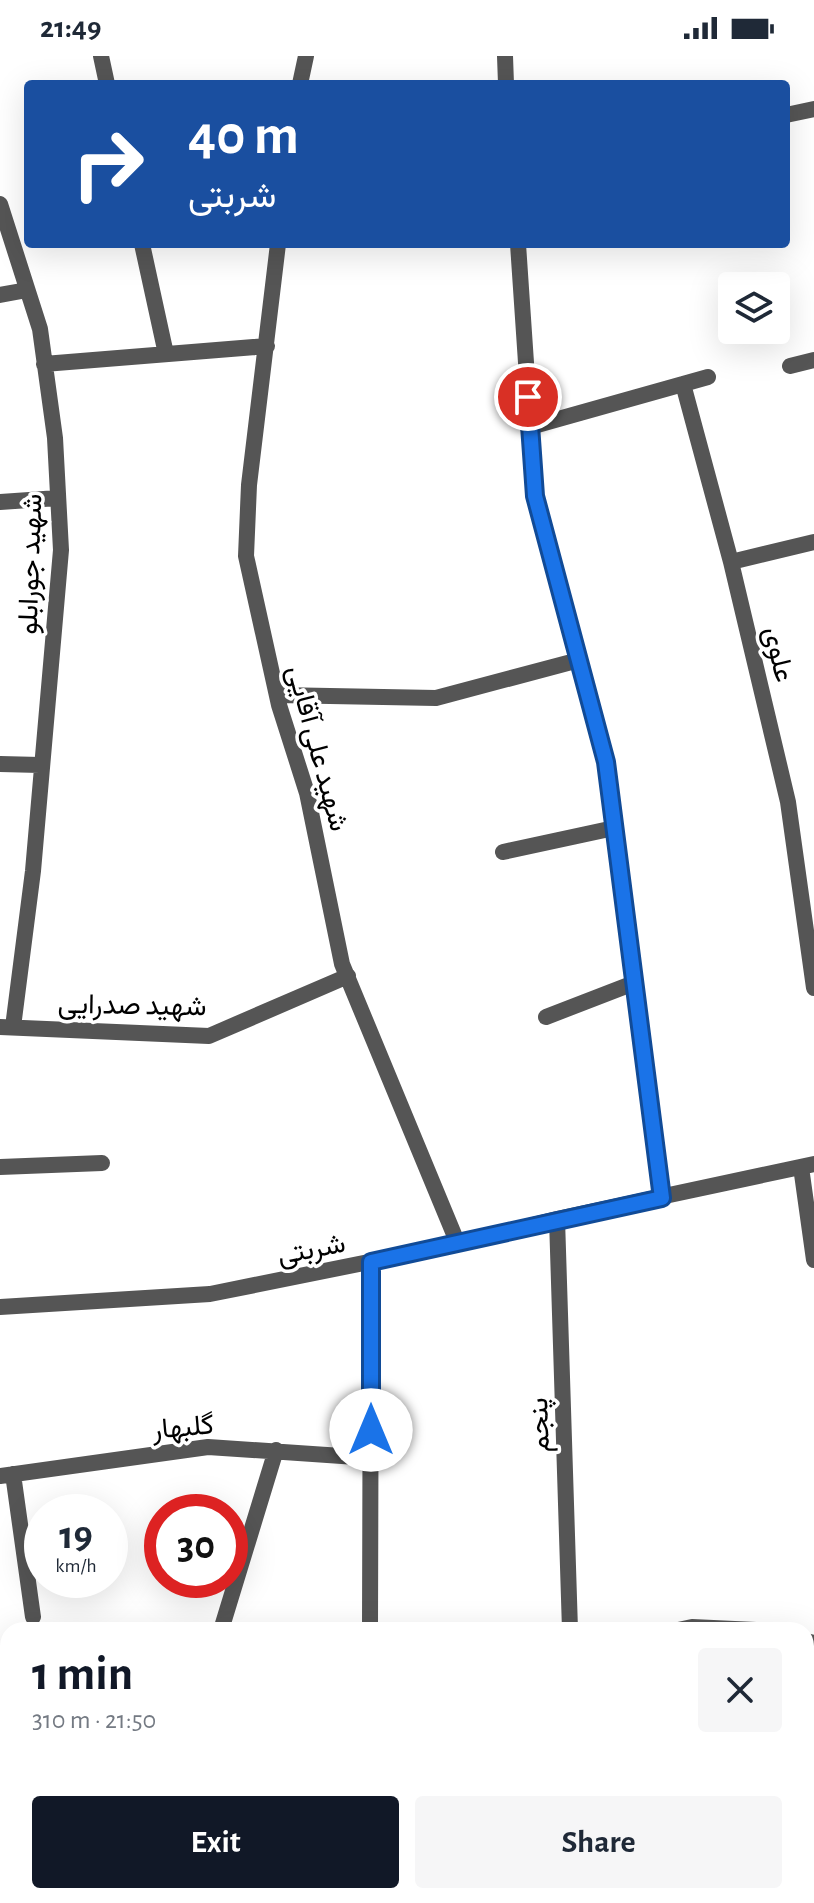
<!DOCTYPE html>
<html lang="en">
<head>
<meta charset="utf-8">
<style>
  :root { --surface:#fff; --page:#f6f6f7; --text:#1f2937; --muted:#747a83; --accent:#111827 }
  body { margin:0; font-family:"Alegreya Sans",Vazirmatn,sans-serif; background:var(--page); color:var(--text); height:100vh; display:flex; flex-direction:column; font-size:30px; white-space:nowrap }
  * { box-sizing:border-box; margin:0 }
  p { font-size:26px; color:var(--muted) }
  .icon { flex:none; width:44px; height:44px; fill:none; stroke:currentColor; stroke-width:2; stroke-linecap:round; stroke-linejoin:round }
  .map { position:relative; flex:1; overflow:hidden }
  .details { position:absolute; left:0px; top:1566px; width:814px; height:282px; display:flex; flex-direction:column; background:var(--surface); border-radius:24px 24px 0 0; box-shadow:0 8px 32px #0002 }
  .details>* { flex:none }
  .top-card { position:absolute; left:24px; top:24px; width:766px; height:168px; border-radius:8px; box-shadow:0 8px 32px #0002; background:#1a4fa0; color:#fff; overflow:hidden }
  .controls { position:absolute; left:718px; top:216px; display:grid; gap:16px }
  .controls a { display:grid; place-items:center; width:72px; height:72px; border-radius:8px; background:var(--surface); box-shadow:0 8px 32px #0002; font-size:40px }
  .speed { position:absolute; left:24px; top:1438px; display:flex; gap:16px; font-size:40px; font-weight:700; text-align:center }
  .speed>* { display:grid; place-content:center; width:104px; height:104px; border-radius:50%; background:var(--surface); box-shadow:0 8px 32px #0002; line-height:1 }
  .speed small { font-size:20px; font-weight:400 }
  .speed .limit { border:12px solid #d22; background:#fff; color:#111 }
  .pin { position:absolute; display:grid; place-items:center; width:68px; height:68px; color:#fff; margin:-34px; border:4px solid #fff; border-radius:50%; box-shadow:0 2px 8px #0007 }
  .me { position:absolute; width:88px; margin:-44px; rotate:0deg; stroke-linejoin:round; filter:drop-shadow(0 0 6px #0008) }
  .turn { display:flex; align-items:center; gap:28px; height:168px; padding:0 32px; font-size:36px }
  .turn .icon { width:104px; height:104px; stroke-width:2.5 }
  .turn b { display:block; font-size:56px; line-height:68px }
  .round { display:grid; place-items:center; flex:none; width:84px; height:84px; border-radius:8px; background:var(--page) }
  .summary { display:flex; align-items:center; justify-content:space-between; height:136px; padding:0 32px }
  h1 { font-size:48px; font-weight:700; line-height:60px; color:var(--accent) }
  .cta { display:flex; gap:16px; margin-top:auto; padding:16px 32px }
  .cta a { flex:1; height:92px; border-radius:8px; background:var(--accent); color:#fff; font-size:32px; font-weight:700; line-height:92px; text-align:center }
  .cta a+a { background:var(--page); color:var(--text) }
  .status { display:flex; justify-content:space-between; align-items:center; height:56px; padding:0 40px; background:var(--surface); direction:ltr }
  .status svg { height:22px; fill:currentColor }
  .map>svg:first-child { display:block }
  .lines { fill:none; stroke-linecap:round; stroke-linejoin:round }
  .minor { stroke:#555; stroke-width:16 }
  .route-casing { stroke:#114b97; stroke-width:20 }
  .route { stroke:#1a73e8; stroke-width:14 }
  .labels { text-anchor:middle; stroke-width:7; stroke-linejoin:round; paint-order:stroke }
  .street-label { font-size:28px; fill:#000; stroke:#fff }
</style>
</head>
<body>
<div class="status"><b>21:49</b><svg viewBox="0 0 49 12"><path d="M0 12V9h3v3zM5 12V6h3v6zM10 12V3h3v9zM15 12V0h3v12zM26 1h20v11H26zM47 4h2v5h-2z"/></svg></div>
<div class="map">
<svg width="814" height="1847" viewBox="0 0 814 1847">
  <rect width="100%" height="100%" fill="#fff"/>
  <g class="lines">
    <!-- minor -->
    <path class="minor" d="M101 0 107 28
      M505 0 506 28
      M300 28 306 0
      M786 59 814 53
      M0 148 40 273 55 382 61 494 33 815 13 971
      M142 188 166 298
      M278 188 249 429 246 500 279 649 307 737 342 908 458 1188
      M518 188 535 440 606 706 662 1142
      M0 239 27 234
      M44 308 267 290
      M790 310 814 304
      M683 328 731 506 788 746 814 932
      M530 371 708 321
      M0 446 58 442
      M731 506 814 486
      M277 639 436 642 579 604
      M0 708 40 709
      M503 796 614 772
      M546 961 634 927
      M0 971 209 980 348 920
      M0 1111 102 1107
      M801 1111 814 1204
      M557 1163 570 1574
      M0 1251 210 1238 458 1188 557 1163 814 1108
      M13 1418 33 1561
      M0 1420 208 1391 371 1402
      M221 1574 276 1394
      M370 1574 371 1206
      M678 1574 692 1571 756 1574
      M806 1585 814 1587
      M0 1663 8 1667
      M806 1725 814 1727
      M578 1840V1847
      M131 1847 133 1840
      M367 1847V1840"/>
  </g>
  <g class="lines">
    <!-- route casing -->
    <g class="route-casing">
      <path id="route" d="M371 1374V1206L662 1142 606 706 535 440 528 341"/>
    </g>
    <!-- route -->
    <use href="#route" class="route"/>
  </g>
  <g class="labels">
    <!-- street labels -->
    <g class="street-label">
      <text transform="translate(29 508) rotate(-88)" y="10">شهید جورابلو</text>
      <text transform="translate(780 598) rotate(77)" y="10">علوی</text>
      <text transform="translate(319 692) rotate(75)" y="10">شهید علی آقایی</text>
      <text transform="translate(132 948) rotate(1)" y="10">شهید صدرایی</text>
      <text transform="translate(311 1192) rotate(-11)" y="10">شربتی</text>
      <text transform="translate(538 1369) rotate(-92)" y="10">پنجم</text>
      <text transform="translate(183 1370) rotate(-5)" y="10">گلبهار</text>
    </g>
  </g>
</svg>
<div class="controls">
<a><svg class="icon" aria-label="layers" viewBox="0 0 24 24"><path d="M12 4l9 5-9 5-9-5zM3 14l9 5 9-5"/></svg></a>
</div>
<div class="speed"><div>19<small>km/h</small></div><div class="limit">30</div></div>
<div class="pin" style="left:528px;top:341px;background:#d93025"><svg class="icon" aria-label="arrive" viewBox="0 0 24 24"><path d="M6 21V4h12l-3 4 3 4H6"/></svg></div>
<svg class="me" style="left:371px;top:1374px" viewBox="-20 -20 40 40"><circle r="19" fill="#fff"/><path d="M0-13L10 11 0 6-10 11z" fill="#1a73e8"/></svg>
<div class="top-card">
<div class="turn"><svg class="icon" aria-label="right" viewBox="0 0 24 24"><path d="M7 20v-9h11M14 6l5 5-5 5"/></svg><div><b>40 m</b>شربتی</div></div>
</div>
<section class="details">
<div class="summary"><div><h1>1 min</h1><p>310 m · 21:50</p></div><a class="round"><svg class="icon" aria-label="close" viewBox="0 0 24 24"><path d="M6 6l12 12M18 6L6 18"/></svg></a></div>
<div class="cta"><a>Exit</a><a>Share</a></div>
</section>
</div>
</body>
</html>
